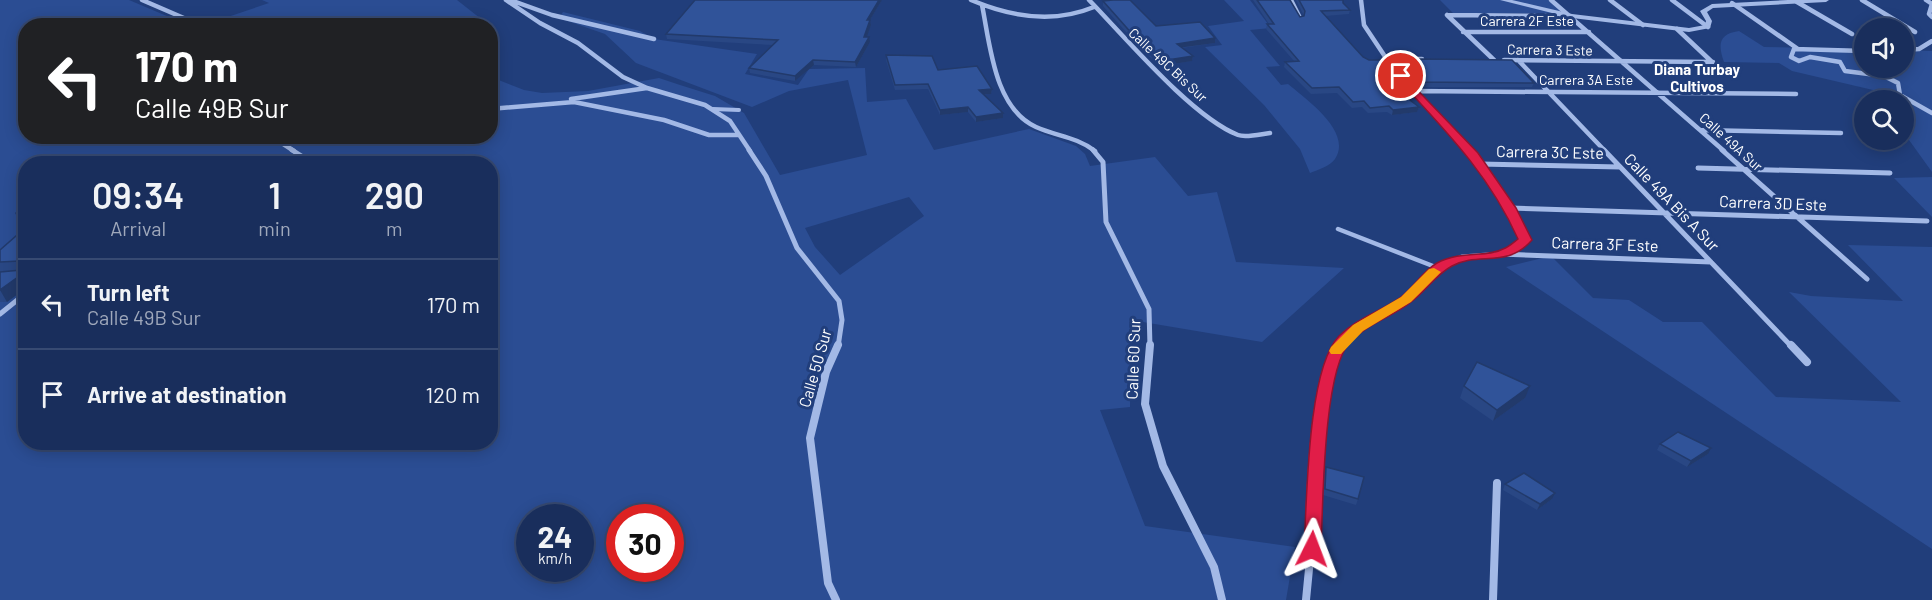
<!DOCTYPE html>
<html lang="en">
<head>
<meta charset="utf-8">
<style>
  :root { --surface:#192e5c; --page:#223662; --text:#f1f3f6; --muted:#9fa8bb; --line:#374a72 }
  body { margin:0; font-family:Barlow,sans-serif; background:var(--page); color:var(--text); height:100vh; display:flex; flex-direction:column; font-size:22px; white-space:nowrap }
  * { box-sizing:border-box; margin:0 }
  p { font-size:20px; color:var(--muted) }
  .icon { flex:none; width:33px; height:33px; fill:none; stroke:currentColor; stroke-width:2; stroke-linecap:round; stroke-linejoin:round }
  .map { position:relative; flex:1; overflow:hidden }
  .side { position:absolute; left:18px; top:156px; width:480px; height:294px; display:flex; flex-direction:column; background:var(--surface); border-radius:24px; box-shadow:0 3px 15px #0003,0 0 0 2px var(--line) }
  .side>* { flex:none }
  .banner { position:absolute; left:18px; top:18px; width:480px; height:126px; border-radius:24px; box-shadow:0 3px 15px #0003,0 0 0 2px var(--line); background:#202124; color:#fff; overflow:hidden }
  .tools { position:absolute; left:1854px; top:18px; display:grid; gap:12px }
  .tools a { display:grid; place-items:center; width:60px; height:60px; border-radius:50%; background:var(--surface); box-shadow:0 3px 15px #0003,0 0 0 2px var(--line); font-size:30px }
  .speed { position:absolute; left:516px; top:504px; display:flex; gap:12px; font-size:30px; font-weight:700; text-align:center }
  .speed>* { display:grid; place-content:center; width:78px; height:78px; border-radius:50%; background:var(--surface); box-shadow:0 3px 15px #0003,0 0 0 2px var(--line); line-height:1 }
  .speed small { font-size:15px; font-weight:400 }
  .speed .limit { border:9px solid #d22; background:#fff; color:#111 }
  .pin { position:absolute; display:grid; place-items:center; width:51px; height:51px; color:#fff; margin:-26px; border:3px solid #fff; border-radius:50%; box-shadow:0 2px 6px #0007 }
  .me { position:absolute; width:66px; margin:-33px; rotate:3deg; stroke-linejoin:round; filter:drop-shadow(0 0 4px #0008) }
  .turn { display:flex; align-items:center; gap:21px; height:126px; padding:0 18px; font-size:27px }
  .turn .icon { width:78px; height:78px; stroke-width:2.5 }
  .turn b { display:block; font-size:42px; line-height:51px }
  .eta { display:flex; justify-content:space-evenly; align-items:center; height:102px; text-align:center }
  .eta b { font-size:36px; font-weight:600; line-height:42px }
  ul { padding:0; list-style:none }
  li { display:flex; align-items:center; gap:18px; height:90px; padding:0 18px; border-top:2px solid var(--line) }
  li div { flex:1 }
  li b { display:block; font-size:22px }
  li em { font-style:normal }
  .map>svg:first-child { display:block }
  .green { fill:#2b4d93; fill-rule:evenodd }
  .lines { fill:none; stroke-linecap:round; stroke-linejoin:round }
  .service { stroke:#a3b9e6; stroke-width:4.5 }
  .pedestrian { stroke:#a3b9e6; stroke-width:4 }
  .minor-far2 { stroke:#a3b9e6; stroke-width:4.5 }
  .minor-far1 { stroke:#a3b9e6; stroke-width:5 }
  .minor { stroke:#a3b9e6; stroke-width:8 }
  .tertiary { fill:#a3b9e6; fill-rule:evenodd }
  .wall { fill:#294784 }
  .shaded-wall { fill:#223a6b }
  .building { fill:#305399; stroke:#223a6b; stroke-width:1.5 }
  .route { fill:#e11d48; stroke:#92132f; stroke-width:1.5 }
  .slow { fill:#f59e0b }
  .labels { text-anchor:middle; stroke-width:6; stroke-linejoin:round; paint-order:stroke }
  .far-street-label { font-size:14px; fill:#fff; stroke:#213e7b }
  .far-neighbourhood-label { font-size:15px; font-weight:bold; fill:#fff; stroke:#213e7b }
  .street-label { font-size:16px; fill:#fff; stroke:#213e7b }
</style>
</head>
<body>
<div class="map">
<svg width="1932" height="600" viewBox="0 0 1932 600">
  <rect width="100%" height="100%" fill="#213e7b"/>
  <!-- green -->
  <path class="green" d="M0 0H129L188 25 26 26V136H490L491 77 524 90 542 93 588 91 659 78 680 85 715 96 744 113 780 175 867 155 848 80 789 91 752 107 636 63 605 34 559 18 563 12 640 31 654 39 757 54 745 74 798 85 809 69 865 68 867 102 906 99 934 150 1029 129 1076 146 1085 154 1090 166 1155 157 1188 196 1217 192 1236 262 1344 268 1262 342 1131 320 1130 407 1100 410 1145 526 1295 547 1286 600H0ZM26 164H490V442H26ZM909 197 924 216 840 275 815 247 805 228ZM530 518H580V568H530ZM620 518H670V568H620Z
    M262 0H457L490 26 204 25 269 3Z
    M1224 0H1250L1271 28 1250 30 1280 66 1266 67 1281 85 1288 84C1306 99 1353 132 1335 159 1330 166 1318 170 1310 173L1300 149 1264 105 1205 47 1222 45 1208 26 1244 21Z
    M1440 0H1548L1563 13H1453Z
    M1739 31 1764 47 1864 49V68H1904V50L1932 51V172L1904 133V100H1881L1873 90 1792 71 1779 63 1724 62C1718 45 1718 34 1739 31Z
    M1932 177V217L1894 178Z
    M1848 245 1932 247V549L1506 267 1551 256 1593 298 1629 300 1663 322H1702L1776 397 1901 402 1789 292 1811 296 1903 301Z"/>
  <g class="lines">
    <!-- service -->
    <path class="service" d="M1338 229 1438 268"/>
    <!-- pedestrian -->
    <path class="pedestrian" d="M713 109 739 110"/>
    <!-- minor-far2 -->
    <path class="minor-far2" d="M142 0 200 25
      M506 0 540 23 578 43 623 77 647 88 705 105 730 121 750 151
      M510 0 552 15 654 39
      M971 0C1011 17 1053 24 1094 7
      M1089 0C1125 37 1192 117 1238 135 1246 138 1261 134 1270 133
      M1291 0 1300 18
      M1361 0 1364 25 1388 61
      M1551 0 1724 151
      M1610 0 1643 25
      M1672 0 1708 27
      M1862 0 1915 32
      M1926 0 1932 4 1929 14 1932 17
      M1797 2 1852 34
      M1732 3 1798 49
      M982 5C990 44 994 108 1036 127 1056 136 1077 137 1095 151
      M1447 15 1568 16
      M1447 15 1494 60
      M1677 29 1712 62
      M1463 32H1589
      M1904 50 1919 49 1932 41
      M1864 51 1794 49 1791 57 1799 61 1810 57 1840 62 1845 71 1884 76 1898 83 1900 95 1932 113
      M1387 59H1422
      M1504 60 1713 62
      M1518 60 1605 151
      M1413 91 1796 94
      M1414 92 1469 151
      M571 99 647 88
      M490 109 574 102 664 120 709 135H739
      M1700 130 1841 133
      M271 136 294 151"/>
    <!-- minor-far1 -->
    <path class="minor-far1" d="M292 150 314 164
      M749 150 766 176 797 248 839 301 842 320 838 347
      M1093 150 1103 162 1106 222 1149 309 1150 347
      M1467 150 1502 197 1526 237 1505 254
      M1604 150 1792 347
      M1722 150 1867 279
      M1480 164 1620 167
      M1698 168 1890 173
      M1510 208 1927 221
      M0 314 26 293
      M1340 347 1352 334 1400 303 1435 270 1462 257 1500 254 1711 262"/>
    <!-- minor -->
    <path class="minor" d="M1150 345 1145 404 1163 466 1214 567 1222 600
      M1791 345 1807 362
      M836 600 828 583 810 438 826 372 838 345
      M1306 600 1328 374 1342 345
      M1493 600 1497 483"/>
    <!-- tertiary -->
    <path class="tertiary" d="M1500 0H1512L1572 14 1689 28 1705 25 1706 21 1700 11 1712 4 1788 0H1829L1826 2 1713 8 1707 12 1712 21 1710 28 1689 32 1572 18Z"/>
  </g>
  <!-- wall -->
  <path class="wall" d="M695 0H882L870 20 871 25 866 37 870 42 856 67 814 65 795 81 750 73 749 68 773 45 667 39 666 34Z
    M1253 0H1290L1300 17 1304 16 1296 0H1343V3L1350 10 1349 14 1325 16 1363 57 1410 84 1409 90H1397L1419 107 1417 112 1392 115 1387 112 1368 113 1362 107 1352 108 1337 93 1311 94 1284 67 1285 62 1294 61 1266 29 1267 24H1269Z
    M1103 1 1156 26 1215 43 1182 48 1193 56 1192 61 1160 66 1142 50 1103 6Z
    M886 55 938 70 992 89 991 94 984 95 1003 113V118L976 122 968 112 940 115 928 89 895 90 886 60Z
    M1399 60 1534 83 1532 87H1418L1398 65Z
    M26 209V288L7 302H0V250L25 228Z
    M1464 386 1525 398 1493 421 1460 398Z
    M1660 444 1708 454 1687 467 1657 450Z
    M1326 467 1358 499 1356 505 1323 495 1324 473Z
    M1505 484 1552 499 1537 510 1503 490Z"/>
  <!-- shaded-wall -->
  <path class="shaded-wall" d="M879 0H882L867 25V20Z
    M870 20 871 25 865 42 864 37Z
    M869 37 870 42 856 67 855 62Z
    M1215 38V43L1177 48V44Z
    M1193 56 1192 61 1160 66 1161 61Z
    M813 60 814 65 795 81V76Z
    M992 89 991 94 979 95V90Z
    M968 107V112L940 115V110Z
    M1419 107 1417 112 1392 115 1393 110Z
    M1003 113V118L976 122V117Z
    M18 277 26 288 7 302 0 290Z
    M1530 386 1525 398 1493 421 1497 410Z
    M1711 448 1708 454 1687 467 1691 461Z
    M1555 493 1552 499 1537 510 1540 504Z"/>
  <!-- building -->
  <path class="building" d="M695 0H879L867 20H870L864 37H869L855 62 813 60 795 76 749 68 778 40 666 34Z
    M1113 0H1130L1156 26 1200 22 1215 38 1177 44 1193 56 1161 61 1142 45 1103 1Z
    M1257 0H1290L1300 17 1304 16 1305 11 1299 0H1343V3L1350 10 1321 11 1363 57 1369 60H1387L1410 84 1390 85 1419 107 1393 110 1389 106 1370 108 1364 101 1353 102 1339 87 1312 88 1285 62 1299 61 1267 24H1274Z
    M886 55 932 56 938 70 977 66 992 89 979 90 1003 113 976 117 968 107 940 110 928 84 895 85Z
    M1423 59 1512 60 1534 83 1419 82 1399 60Z
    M26 209V283H23L18 277 0 290V272L21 270 23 265 19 261 0 262V250L25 228 16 213Z
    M1477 362 1530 386 1497 410 1464 386Z
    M1678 432 1711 448 1691 461 1660 444Z
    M1326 467 1364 477 1358 499 1325 489Z
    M1524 473 1555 493 1540 504 1505 484Z"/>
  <!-- route -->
  <path class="route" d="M1401 73 1478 153 1516 208 1532 240C1507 269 1479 251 1452 266 1435 275 1426 291 1411 302 1392 317 1367 324 1350 342 1323 370 1323 507 1321 549L1319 554H1306L1304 549C1307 501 1307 369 1339 336 1357 318 1381 311 1401 297 1414 287 1423 271 1437 263 1461 250 1487 258 1503 249 1509 247 1514 242 1518 239 1489 174 1445 130 1397 78L1396 76Z"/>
  <!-- slow -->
  <path class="slow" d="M1434 268 1441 272 1411 302 1363 331 1341 354H1331L1329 351 1331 347 1353 325 1401 297 1429 269Z"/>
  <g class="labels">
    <!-- far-street labels -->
    <g class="far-street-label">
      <text x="1527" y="26">Carrera 2F Este</text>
      <text transform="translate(1550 50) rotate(1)" y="5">Carrera 3 Este</text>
      <text transform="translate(1168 65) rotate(43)" y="5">Calle 49C Bis Sur</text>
      <text x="1586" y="85">Carrera 3A Este</text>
      <text transform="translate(1731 142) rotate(42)" y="5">Calle 49A Sur</text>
    </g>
    <!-- far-neighbourhood labels -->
    <g class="far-neighbourhood-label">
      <text x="1697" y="75">Diana Turbay<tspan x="1697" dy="17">Cultivos</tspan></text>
    </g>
    <!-- street labels -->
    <g class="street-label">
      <text transform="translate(1550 152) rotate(1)" y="6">Carrera 3C Este</text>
      <text transform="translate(1672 202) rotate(46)" y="6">Calle 49A Bis A Sur</text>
      <text transform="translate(1773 203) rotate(2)" y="6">Carrera 3D Este</text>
      <text transform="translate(1605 244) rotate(2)" y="6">Carrera 3F Este</text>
      <text transform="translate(1133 359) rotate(-88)" y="6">Calle 60 Sur</text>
      <text transform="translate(815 368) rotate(-74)" y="6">Calle 50 Sur</text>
    </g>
  </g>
</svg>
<div class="tools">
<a><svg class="icon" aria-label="sound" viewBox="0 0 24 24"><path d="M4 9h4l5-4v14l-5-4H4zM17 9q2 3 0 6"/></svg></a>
<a><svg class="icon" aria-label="search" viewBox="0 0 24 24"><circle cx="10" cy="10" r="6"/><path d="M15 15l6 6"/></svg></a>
</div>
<div class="speed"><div>24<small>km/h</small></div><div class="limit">30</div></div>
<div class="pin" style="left:1401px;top:76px;background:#d93025"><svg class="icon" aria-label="arrive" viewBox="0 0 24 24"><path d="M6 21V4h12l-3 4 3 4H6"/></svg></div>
<svg class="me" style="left:1312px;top:549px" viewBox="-20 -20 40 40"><path d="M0-17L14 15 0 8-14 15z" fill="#e11d48" stroke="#fff" stroke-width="4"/></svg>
<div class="banner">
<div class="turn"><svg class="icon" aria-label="left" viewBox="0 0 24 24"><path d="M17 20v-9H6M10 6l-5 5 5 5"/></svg><div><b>170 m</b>Calle 49B Sur</div></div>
</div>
<section class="side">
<div class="eta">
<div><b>09:34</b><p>Arrival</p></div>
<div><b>1</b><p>min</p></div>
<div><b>290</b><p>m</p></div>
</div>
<ul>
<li><svg class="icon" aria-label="left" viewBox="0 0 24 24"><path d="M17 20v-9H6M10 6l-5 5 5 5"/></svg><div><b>Turn left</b><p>Calle 49B Sur</p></div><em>170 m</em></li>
<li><svg class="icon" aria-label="arrive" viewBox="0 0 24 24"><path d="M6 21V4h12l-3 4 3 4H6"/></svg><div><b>Arrive at destination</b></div><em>120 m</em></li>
</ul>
</section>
</div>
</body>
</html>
